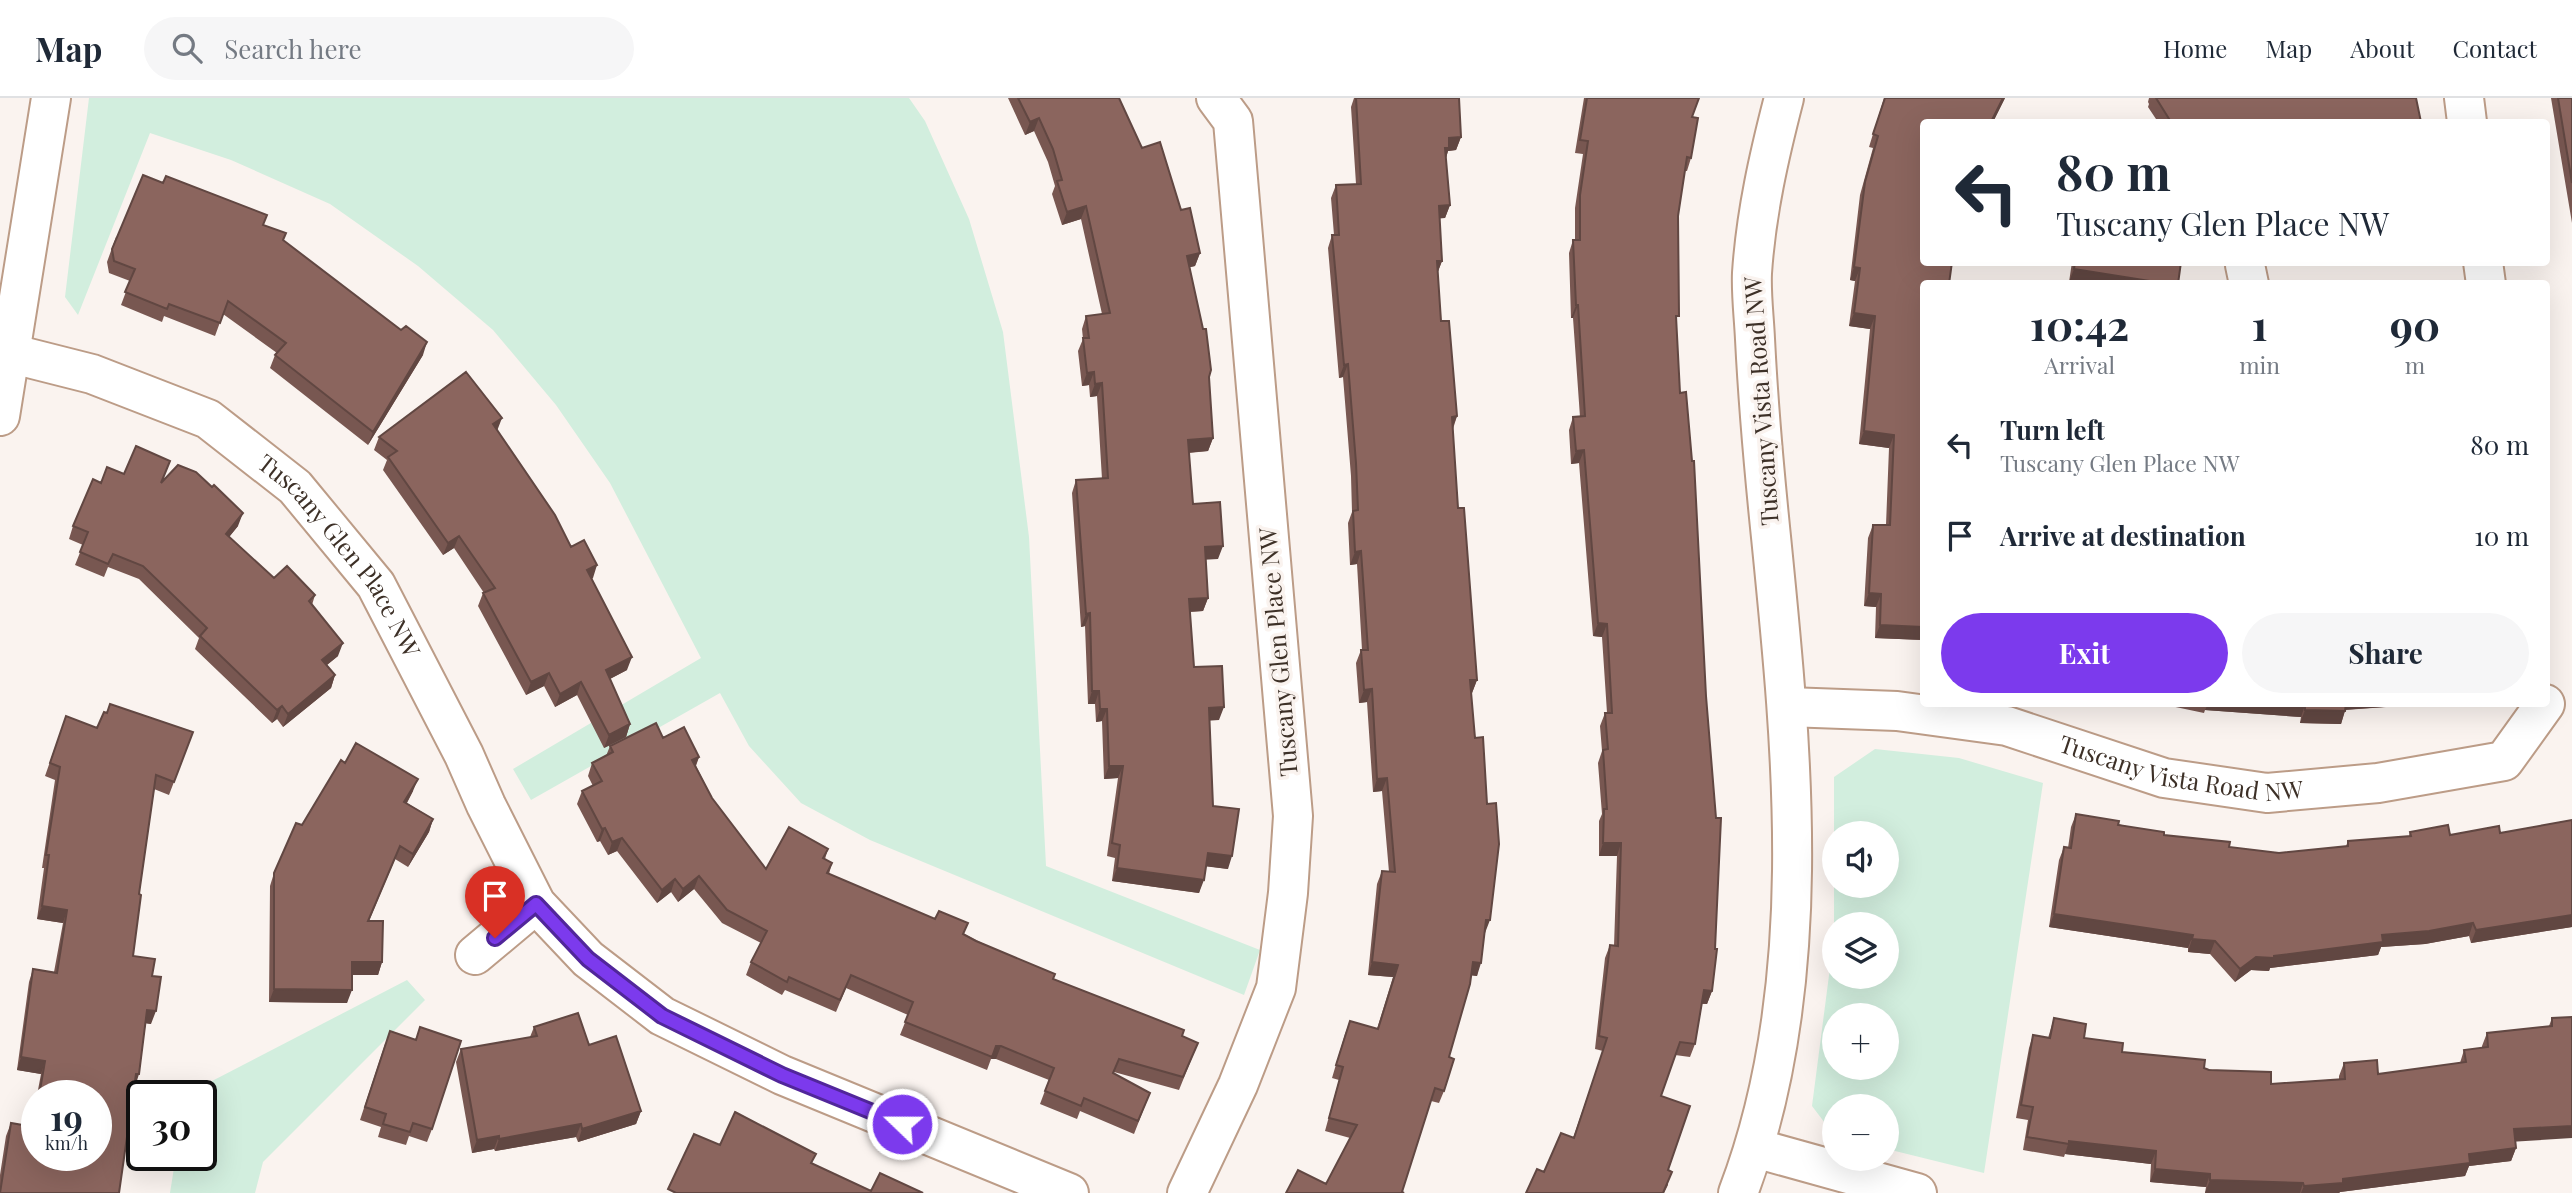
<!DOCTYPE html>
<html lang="en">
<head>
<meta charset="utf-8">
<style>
  :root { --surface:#fff; --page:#f6f6f7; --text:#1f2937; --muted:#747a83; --line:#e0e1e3; --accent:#7c3aed }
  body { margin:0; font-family:"Playfair Display",serif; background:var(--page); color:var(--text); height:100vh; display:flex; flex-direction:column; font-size:26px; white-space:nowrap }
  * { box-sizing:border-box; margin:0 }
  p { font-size:23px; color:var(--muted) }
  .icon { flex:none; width:38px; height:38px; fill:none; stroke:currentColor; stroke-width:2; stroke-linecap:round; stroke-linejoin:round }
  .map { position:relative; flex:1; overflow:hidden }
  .drawer { position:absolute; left:1920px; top:182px; width:630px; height:427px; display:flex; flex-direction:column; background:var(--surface); border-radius:7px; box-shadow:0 7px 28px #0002 }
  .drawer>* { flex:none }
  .hud { position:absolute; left:1920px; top:21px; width:630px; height:147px; border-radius:7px; box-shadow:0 7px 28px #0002; background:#fff; color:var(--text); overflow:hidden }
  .tools { position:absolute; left:1822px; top:723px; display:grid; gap:14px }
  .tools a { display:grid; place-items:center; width:77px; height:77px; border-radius:50%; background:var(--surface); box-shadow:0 7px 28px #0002; font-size:35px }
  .speed { position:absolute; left:21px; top:982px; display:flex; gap:14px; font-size:35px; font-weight:700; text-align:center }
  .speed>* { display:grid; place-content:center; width:91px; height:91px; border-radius:50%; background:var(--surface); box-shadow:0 7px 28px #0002; line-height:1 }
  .speed small { font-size:18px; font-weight:400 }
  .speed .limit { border:4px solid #111; border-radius:10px; background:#fff; color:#111 }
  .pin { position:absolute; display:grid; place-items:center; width:60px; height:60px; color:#fff; margin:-72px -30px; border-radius:50% 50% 50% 0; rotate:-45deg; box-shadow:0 0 7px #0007 }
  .pin .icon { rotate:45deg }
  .me { position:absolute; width:77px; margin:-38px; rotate:292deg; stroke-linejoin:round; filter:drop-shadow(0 0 5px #0008) }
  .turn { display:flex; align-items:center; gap:24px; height:147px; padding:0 21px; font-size:32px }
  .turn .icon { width:91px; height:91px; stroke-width:2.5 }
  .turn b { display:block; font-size:49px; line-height:60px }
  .eta { display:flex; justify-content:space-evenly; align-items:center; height:119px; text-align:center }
  .eta b { font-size:42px; font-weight:700; line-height:49px }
  .cta { display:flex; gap:14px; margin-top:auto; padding:14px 21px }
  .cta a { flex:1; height:80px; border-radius:42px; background:var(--accent); color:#fff; font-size:28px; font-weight:700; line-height:80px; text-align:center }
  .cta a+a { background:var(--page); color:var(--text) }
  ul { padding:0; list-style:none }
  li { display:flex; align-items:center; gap:21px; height:91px; padding:0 21px }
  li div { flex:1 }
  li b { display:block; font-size:26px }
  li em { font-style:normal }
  header { display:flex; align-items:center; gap:42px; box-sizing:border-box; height:98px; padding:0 35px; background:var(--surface); border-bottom:2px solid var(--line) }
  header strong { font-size:33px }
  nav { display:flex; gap:38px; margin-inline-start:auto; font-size:24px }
  .search { width:490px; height:63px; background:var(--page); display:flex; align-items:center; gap:18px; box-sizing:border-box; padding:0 24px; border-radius:38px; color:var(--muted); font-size:26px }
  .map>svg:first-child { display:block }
  .green { fill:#d2eede; fill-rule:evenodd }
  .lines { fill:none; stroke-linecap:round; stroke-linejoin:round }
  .minor-casing { stroke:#bc9c87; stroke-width:42 }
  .minor { stroke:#fff; stroke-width:38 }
  .wall { fill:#785751; fill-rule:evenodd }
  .shaded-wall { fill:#614742 }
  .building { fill:#8b655e; stroke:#614742; stroke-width:2 }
  .route-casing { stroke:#51269a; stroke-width:18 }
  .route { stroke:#7c3aed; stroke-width:12 }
  .labels { text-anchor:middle; stroke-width:7; stroke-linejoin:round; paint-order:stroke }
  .street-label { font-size:24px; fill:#3d3027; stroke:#faf3ef }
</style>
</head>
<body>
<header>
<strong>Map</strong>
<div class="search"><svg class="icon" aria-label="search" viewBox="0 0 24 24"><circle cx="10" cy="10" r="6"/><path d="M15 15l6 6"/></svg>Search here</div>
<nav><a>Home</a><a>Map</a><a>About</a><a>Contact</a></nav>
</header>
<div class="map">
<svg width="2572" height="1095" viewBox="0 0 2572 1095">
  <rect width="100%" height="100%" fill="#faf3ef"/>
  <!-- green -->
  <path class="green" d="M89 0H909L925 23 969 121 1003 234 1029 439 1046 768 1260 852 1244 897 870 742 801 705 749 648 720 595 531 702 513 671 701 560 610 385 556 307 493 232 418 168 330 106 231 62 150 35 78 217 65 199Z
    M1875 651 1959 660 2043 685 1984 1075 1887 1051 1886 1008H1834V1037L1812 1008 1834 839V878H1886V826H1834V788H1886V735H1834V768V679ZM1834 917H1886V970H1834Z
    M407 882 425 902 263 1064 255 1095H170L176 1057H201V998L185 997Z"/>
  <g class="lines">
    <!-- minor casing -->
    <g class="minor-casing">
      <g id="minor">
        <path d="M2464 0 2467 24"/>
        <path d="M2246 164 2245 167 2249 186"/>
        <path d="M2483 164 2486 186"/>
        <path id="s1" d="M9 255 92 276 208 321 295 389 376 487 464 657 486 707 536 806 588 861 662 918 782 977 1069 1095"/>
        <path d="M0 318 51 0"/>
        <path id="s2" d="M1788 609 1897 613 2007 628 2164 680 2267 695 2378 685 2504 663 2545 606"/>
        <path d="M475 857 536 806"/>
        <path d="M1755 1050 1917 1095"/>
        <path d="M1187 1095 1238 987 1276 890 1288 795 1293 718 1233 23 1216 0"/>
        <path d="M1738 1095C1819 883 1791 639 1769 419 1763 359 1758 301 1755 241 1754 219 1751 196 1752 175 1756 115 1769 58 1784 0"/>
      </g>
    </g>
    <!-- minor -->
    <use href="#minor" class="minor"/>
  </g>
  <!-- wall -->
  <path class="wall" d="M1008 0H1119L1142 50 1181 112 1200 155 1195 168 1190 169 1209 279 1213 340 1208 353 1189 355 1193 406 1218 461H1206L1208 500 1203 513 1190 514 1194 569 1219 622H1209L1213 708 1228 771 1206 768 1199 795 1112 783 1115 760 1107 758 1118 680 1104 681 1102 623 1096 624 1095 606H1088L1085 528 1081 529 1072 395 1076 382 1102 381 1097 298 1090 299 1089 287 1082 288 1078 253 1083 241 1082 231 1086 218 1102 216 1081 121 1062 127 1052 96 1055 88 1048 64 1034 33 1025 37Z
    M1354 0H1459L1461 39 1456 52 1448 53 1446 60 1450 107 1445 120H1439L1442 163 1437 176 1441 223 1457 318 1453 331 1458 410 1477 582 1472 595H1471L1485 835H1484L1477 878 1471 877 1449 959 1444 993 1439 1005 1431 1003 1326 1086 1350 1040 1325 1033 1339 982 1332 980 1345 936 1350 923 1377 931 1393 879 1368 877 1377 786 1382 773 1389 774 1382 693 1373 694 1367 604 1359 605 1356 565 1361 552H1362L1357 466 1350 467 1348 425 1352 414 1351 378 1343 279 1339 280 1328 150 1332 137H1334L1331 100 1336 87 1356 86 1351 9Z
    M1584 0H1699L1692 19 1691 60 1687 73H1685L1678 118 1676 227 1712 893 1707 906H1702L1695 946 1690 959 1675 957 1661 998 1668 1072V1087L1664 1095H1526L1573 1040 1603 953 1595 951 1605 860 1610 847 1614 848 1617 758H1599V723L1602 716 1598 665 1602 653 1600 628 1605 615H1607L1602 539 1593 538 1579 365 1571 366 1569 332 1573 319H1580L1573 220H1571L1569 155 1573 142H1575V110L1583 56 1575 55Z
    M1884 0H2005L1993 24H1923V542L1875 540 1876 509 1864 508 1868 440 1873 427H1886L1889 350 1859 346 1870 231 1849 228 1855 183 1850 182 1860 97 1873 50 1869 49Z
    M2149 0H2416L2421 24H2158L2148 9 2149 6 2148 4Z
    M2551 0H2572V125Z
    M263 127 283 142 423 257 368 347 270 270 275 257 277 255 223 216 215 238 164 218 162 224 121 207 130 183 109 175 107 164 116 139Z
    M2072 164H2181L2178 186H2078L2069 184Z
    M497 332 571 449 593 480 591 481 627 572 610 581 630 626 626 639 604 650 577 597 555 609 544 588 526 597 478 508 483 495H484L454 450 443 457 383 372 387 362 374 352 379 339Z
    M124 376 161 385 238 428 229 439 274 480 315 497 312 507 338 558 327 567 335 577 331 590 283 629 277 621 272 625 195 551 199 540 139 481 108 469 104 479 75 467 83 447 69 441 73 428 101 385Z
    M2167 606H2427L2345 612 2341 626 2300 625 2301 619 2205 612 2204 615 2166 607Z
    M66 618 97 630 193 634 169 697 154 691 139 796 133 858 152 878 151 926 146 925 135 989 0 1095V1077L6 1038 11 1025 31 1029 41 976 17 972 29 884 33 871 54 874 63 825 37 821 44 770H42L55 682 45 678ZM37 998H96L37 1057Z
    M663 640 699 659 696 668 712 700 766 771 828 751 825 761 832 765 829 776 964 836 1053 881 1198 945 1179 992 1114 974 1113 976 1150 995 1134 1036 1080 1013 1077 1021 1040 1006 1049 982 996 961H991L987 972 900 937 908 917 846 890 836 914 785 892 782 897 746 877 751 864 761 845 722 825 694 791 678 804 671 794 657 805 617 753 608 757 600 743 597 744 577 706 582 693 593 688 588 678 592 665 606 658 610 648Z
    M345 665 413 693 407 705 433 721 429 734 408 769 395 761 369 823 382 864 378 877H352L347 905 269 904 270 788 274 775Z
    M2076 716 2164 737 2229 749 2279 755 2346 748 2348 743 2409 738 2410 734 2450 737 2500 735 2572 722V829L2471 845 2469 838 2425 846 2381 849 2378 857 2270 870 2269 873 2251 872 2235 884 2210 856 2188 854V850L2049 829 2059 762 2064 749 2068 750 2071 729Z
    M2572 919 2515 1044 2516 1050 2511 1063 2469 1068 2465 1078 2340 1094 2339 1095H2205L2206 1089 2150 1084 2151 1066 2065 1056 2064 1059 2023 1052 2028 1022 2016 1020 2029 950 2033 937 2048 940 2054 920 2084 940 2122 954 2204 970 2271 986 2339 981V978L2344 965 2378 976 2460 965 2464 952 2482 950V948L2487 935 2549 928 2552 920Z
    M534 929 589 947 641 1013 636 1026 578 1044 576 1039 495 1053 494 1051 472 1055 456 964 461 951 530 939Z
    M416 942 432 1031 427 1044 409 1038 406 1047 378 1039 381 1029 360 1022 385 946Z"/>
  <!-- shaded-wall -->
  <path class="shaded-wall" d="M2003 0H2005L1993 24H1991Z
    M1039 20 1034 33 1025 37 1030 24Z
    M1461 39 1456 52 1448 53 1445 63H1440L1449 40Z
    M1450 107 1445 120 1434 121 1439 108Z
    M1086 108 1081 121 1062 127 1067 114Z
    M1200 155 1195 168 1182 171 1187 158Z
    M1437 163H1442L1437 176Z
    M1854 169 1860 170 1855 183 1850 182Z
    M2074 171 2150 183 2149 186H2078L2069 184Z
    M1576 207H1578L1573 220H1571Z
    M1854 215 1875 218 1870 231 1849 228Z
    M427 244 423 257 368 347 373 334Z
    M1348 266 1343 279 1339 280 1344 267Z
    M1094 274 1089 287 1082 288 1087 275Z
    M1102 285 1097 298 1090 299 1095 286Z
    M1457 318 1452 331V319Z
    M502 320 497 333 493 326Z
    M1864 333 1894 337 1889 350 1859 346Z
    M1213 340 1208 353 1183 355 1188 342Z
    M1584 352 1579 365 1571 366 1576 353Z
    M243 415 238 428 221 449 226 436Z
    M459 438 454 450 443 457 448 445Z
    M1223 448 1218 461 1200 462 1205 449Z
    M1361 453 1357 466 1350 467 1355 454Z
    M597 467 593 480 582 485 587 472Z
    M1869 495 1881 496 1876 509 1864 508Z
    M1208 500 1203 513 1184 514 1189 501Z
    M1090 515 1085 528 1081 529 1086 516Z
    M1598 525 1607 526 1602 539 1593 538Z
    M1880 527 1923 529V542L1875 540Z
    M343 545 338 558 318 574 322 562Z
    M632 559 627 572 602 585 606 572Z
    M549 575 544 588 526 597 531 584Z
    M335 577 331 590 283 629 288 616Z
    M1470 582H1477L1472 595H1465Z
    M581 584 577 597 555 609 560 596Z
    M1372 591 1367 604 1359 605 1364 592Z
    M1092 593H1099L1095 606H1088Z
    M2208 606H2293L2305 607 2301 619 2205 612Z
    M2343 606H2427L2341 612Z
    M282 608 277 621 272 625 277 612Z
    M1224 609 1219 622 1204 623 1209 610Z
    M1100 611H1107L1102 623 1096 624Z
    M2305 612 2345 613 2341 626 2300 625Z
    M630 626 626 639 604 650 609 637Z
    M699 659 694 671 692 662Z
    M1109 668H1123L1118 680 1104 681Z
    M1387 680 1382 693 1373 694 1377 681Z
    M418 681 413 693 400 717 404 704Z
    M433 721 429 734 408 769 413 756Z
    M605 730 600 743 597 744 602 731Z
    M622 740 617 753 608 757 612 744Z
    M1603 745H1621L1617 758H1599Z
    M1208 755 1232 758 1228 771 1203 768Z
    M1117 770 1204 782 1199 795 1112 783Z
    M699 778 694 791 678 804 683 791Z
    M675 781 671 794 657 805 662 792Z
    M42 808 67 812 63 825 37 821Z
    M2054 816 2193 837 2188 850 2049 829Z
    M2572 817V829L2471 845 2476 832Z
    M1486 822H1490L1485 835H1481Z
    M2473 825 2469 838 2425 846 2381 849 2378 857 2270 870 2269 873 2251 872 2235 884 2240 871 2256 859 2274 858 2382 837Z
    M2192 841 2215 843 2210 856 2188 854Z
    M352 864H382L378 877H347Z
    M1372 864 1398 867 1393 879 1368 877Z
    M1473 864 1481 865 1477 878 1468 877Z
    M274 891 352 892 347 905 269 904Z
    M1704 892 1712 893 1707 906 1700 905Z
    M147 912 156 913 151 926 143 925Z
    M996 948H1001L996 961H991Z
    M21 959 45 963 41 976 17 972Z
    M136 976H139L135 989H131Z
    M641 1013 636 1026 578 1044 582 1031Z
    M581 1026 576 1039 495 1053 499 1041Z
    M2572 1028V1040L2509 1044 2514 1031Z
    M499 1038 494 1051 472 1055 477 1042Z
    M2069 1043 2156 1053 2151 1066 2065 1056Z
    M2516 1050 2511 1063 2469 1068 2465 1078 2340 1094 2339 1095H2301L2304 1088 2343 1081 2469 1056Z
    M2155 1071 2210 1076 2206 1089 2150 1084Z
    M2210 1082 2303 1085 2300 1095H2205Z"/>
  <!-- building -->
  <path class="building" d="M1018 0H1119L1142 50 1160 44 1181 112 1190 110 1200 155 1187 158 1203 231H1206L1211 272 1209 279 1213 340 1188 342 1193 406 1220 404 1223 448 1205 449 1208 500 1189 501 1194 569 1222 568 1224 609 1209 610 1213 708 1239 711 1232 758 1208 755 1204 782 1117 770 1120 747 1112 745 1123 668H1109L1107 611H1100L1099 593H1092L1090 515 1086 516 1076 382 1108 380 1102 285 1095 286 1094 274 1087 275 1083 240H1089L1086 218 1110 215 1086 108 1067 114 1057 83 1062 82 1053 51 1039 20 1030 24Z
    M1356 0H1459L1461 39 1449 40V50H1445L1450 107 1439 108 1442 163H1437L1441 223H1449L1457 318 1452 319 1458 410H1464L1477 582H1470L1475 640 1483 639 1487 706 1496 705 1499 746 1490 822H1486L1481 865 1473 864 1470 886 1449 959 1454 961 1444 993 1435 990 1402 1094 1404 1095H1286L1298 1072 1326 1086 1357 1027 1329 1020 1343 969 1336 967 1350 923 1378 931 1398 867 1372 864 1382 773 1395 774 1387 680 1377 681 1372 591 1364 592 1361 552H1368L1361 453 1355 454 1353 413 1358 412 1356 365 1348 266 1344 267 1332 137H1339L1336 87 1361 86Z
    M1587 0H1699L1692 19 1698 20 1691 60 1687 59 1678 118 1679 218H1676L1680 295 1686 294 1692 363H1694L1706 598 1716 720H1721L1715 851H1717L1712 893 1704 892 1695 946 1680 944 1661 998 1690 1008 1668 1072 1672 1074 1663 1095H1526L1537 1071 1544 1074 1561 1035 1574 1040 1607 940 1599 938 1610 847 1618 848 1621 745H1603L1604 711H1607L1603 652 1608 651 1605 615H1612L1607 526 1598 525 1584 352 1576 353 1573 319 1585 318 1578 207H1576L1573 142H1580V97L1588 43 1580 42Z
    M1885 0H2003L1991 24H1923V164H1952L1949 186H1923V529L1880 527 1881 496 1869 495 1873 427H1890L1894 337 1864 333 1875 218 1854 215 1860 170 1854 169 1865 84 1878 38 1873 36Z
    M2156 0H2416L2421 24H2171Z
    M2558 0H2572V85Z
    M143 77 163 85 166 78 267 117 263 127 286 135 283 142 401 232 406 228 427 244 373 334 275 257 286 245 228 203 220 225 169 206 167 211 125 194 135 171 114 163 112 151Z
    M2075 164H2181L2178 186H2145L2150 183 2074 171Z
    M466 274 502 320 493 326 555 417 571 449 584 442 597 467 587 472 632 559 606 572 630 626 609 637 581 584 560 596 549 575 531 584 483 495 495 490 459 438 448 445 388 359 397 353 379 339Z
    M136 348 170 363 161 385 178 367 196 374 212 389 214 387 243 415 226 436 274 480 287 468 315 497 309 503 343 545 322 562 335 577 288 616 282 608 277 612 200 538 207 530 143 468 113 456 108 466 80 454 88 434 73 428 93 381 101 385 107 369 124 376Z
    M110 606 193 634 174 684 156 677 139 796 141 797 133 858 155 861 152 878 161 879 156 913 147 912 139 976H136L119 1095H0L11 1025 34 1029 37 1012V1057H96V998H39L45 963 21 959 33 871 57 875 67 812 42 808 49 757H46L60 669 50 665 66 618 97 630 104 614 107 615Z
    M2293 606H2346L2345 613 2305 612V607Z
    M656 625 663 640 684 629 699 659 692 662 712 700 766 771 789 729 828 751 823 760 832 765 827 775 935 821 939 813 968 825 963 836 976 843 1055 876 1053 881 1184 932 1182 938 1198 945 1183 979 1119 961 1113 975 1150 995 1138 1023 1084 1000 1081 1008 1045 993 1054 970 1001 948H996L992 959 905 924 913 904 851 877 840 902 789 879 787 884 751 864 767 833 727 812 699 778 683 791 675 781 662 792 622 740 612 744 605 730 602 731 582 693 602 683 592 665 613 654 610 648Z
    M356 645 418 681 404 704 433 721 413 756 400 748 368 823H383L382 864H352V892L274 891V775L296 725 302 727 341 662 345 665Z
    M2076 716 2119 723 2118 727 2164 734V737L2230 744 2229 749 2279 755 2348 748V743L2411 738 2410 734 2448 727 2450 737 2499 728 2500 735 2572 722V817L2476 832 2473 825 2429 833 2382 837 2383 844 2274 858V860L2256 859 2240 871 2215 843 2192 841 2193 837 2054 816 2064 749 2071 750Z
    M578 915 589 947 616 938 641 1013 582 1031 581 1026 499 1041V1038L477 1042 461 951 537 938 534 929Z
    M2572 919V1028L2514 1031 2516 1050 2469 1056 2470 1065 2343 1081V1085L2304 1088 2303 1085 2210 1082V1076L2155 1071 2156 1053 2069 1043V1046L2027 1039 2033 1009 2021 1007 2033 937 2050 940 2054 920 2086 926 2084 940 2123 945 2122 954 2205 962 2204 970 2209 972 2271 974V986L2345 981 2344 965 2377 962 2378 976 2466 964 2464 952 2488 949 2487 935 2552 928V920Z
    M420 929 461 943 432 1031 413 1025 410 1034 383 1026 386 1016 365 1009 390 933 416 942Z
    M735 1014 816 1056 811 1065 871 1093 880 1075 923 1095H676L668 1091 694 1036 720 1047Z"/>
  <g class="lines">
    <!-- route casing -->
    <g class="route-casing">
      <path id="route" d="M495 840 536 806 588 861 662 918 782 977 902 1026"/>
    </g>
    <!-- route -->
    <use href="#route" class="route"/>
  </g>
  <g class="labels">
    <!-- street labels -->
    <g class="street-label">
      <text transform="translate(1762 303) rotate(-94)" y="8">Tuscany Vista Road NW</text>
      <text dy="8" stroke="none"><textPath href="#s1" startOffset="402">Tuscany Glen Place NW</textPath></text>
      <text transform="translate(1279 554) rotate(-95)" y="8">Tuscany Glen Place NW</text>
      <text dy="8" stroke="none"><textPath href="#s2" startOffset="401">Tuscany Vista Road NW</textPath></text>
    </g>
  </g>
</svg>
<div class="tools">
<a><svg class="icon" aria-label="sound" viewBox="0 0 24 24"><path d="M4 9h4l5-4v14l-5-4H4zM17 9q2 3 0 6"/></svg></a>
<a><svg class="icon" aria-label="layers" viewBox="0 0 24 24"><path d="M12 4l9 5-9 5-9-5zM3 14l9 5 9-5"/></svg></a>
<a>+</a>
<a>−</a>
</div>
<div class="speed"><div>19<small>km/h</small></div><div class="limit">30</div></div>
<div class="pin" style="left:495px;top:840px;background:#d93025"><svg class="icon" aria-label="arrive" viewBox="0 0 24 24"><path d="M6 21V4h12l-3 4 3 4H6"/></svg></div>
<svg class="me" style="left:902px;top:1026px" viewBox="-20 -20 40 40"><circle r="17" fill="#7c3aed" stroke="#fff" stroke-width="3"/><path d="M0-11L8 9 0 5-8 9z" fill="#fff"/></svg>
<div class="hud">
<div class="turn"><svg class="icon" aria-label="left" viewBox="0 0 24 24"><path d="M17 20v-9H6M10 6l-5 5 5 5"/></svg><div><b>80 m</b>Tuscany Glen Place NW</div></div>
</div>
<section class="drawer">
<div class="eta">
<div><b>10:42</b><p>Arrival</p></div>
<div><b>1</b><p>min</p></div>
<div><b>90</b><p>m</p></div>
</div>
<ul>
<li><svg class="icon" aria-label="left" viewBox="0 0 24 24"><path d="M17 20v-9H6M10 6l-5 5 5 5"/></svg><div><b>Turn left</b><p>Tuscany Glen Place NW</p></div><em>80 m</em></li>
<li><svg class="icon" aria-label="arrive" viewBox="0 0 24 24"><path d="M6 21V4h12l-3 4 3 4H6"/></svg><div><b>Arrive at destination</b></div><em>10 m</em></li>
</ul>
<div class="cta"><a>Exit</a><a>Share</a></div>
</section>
</div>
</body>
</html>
